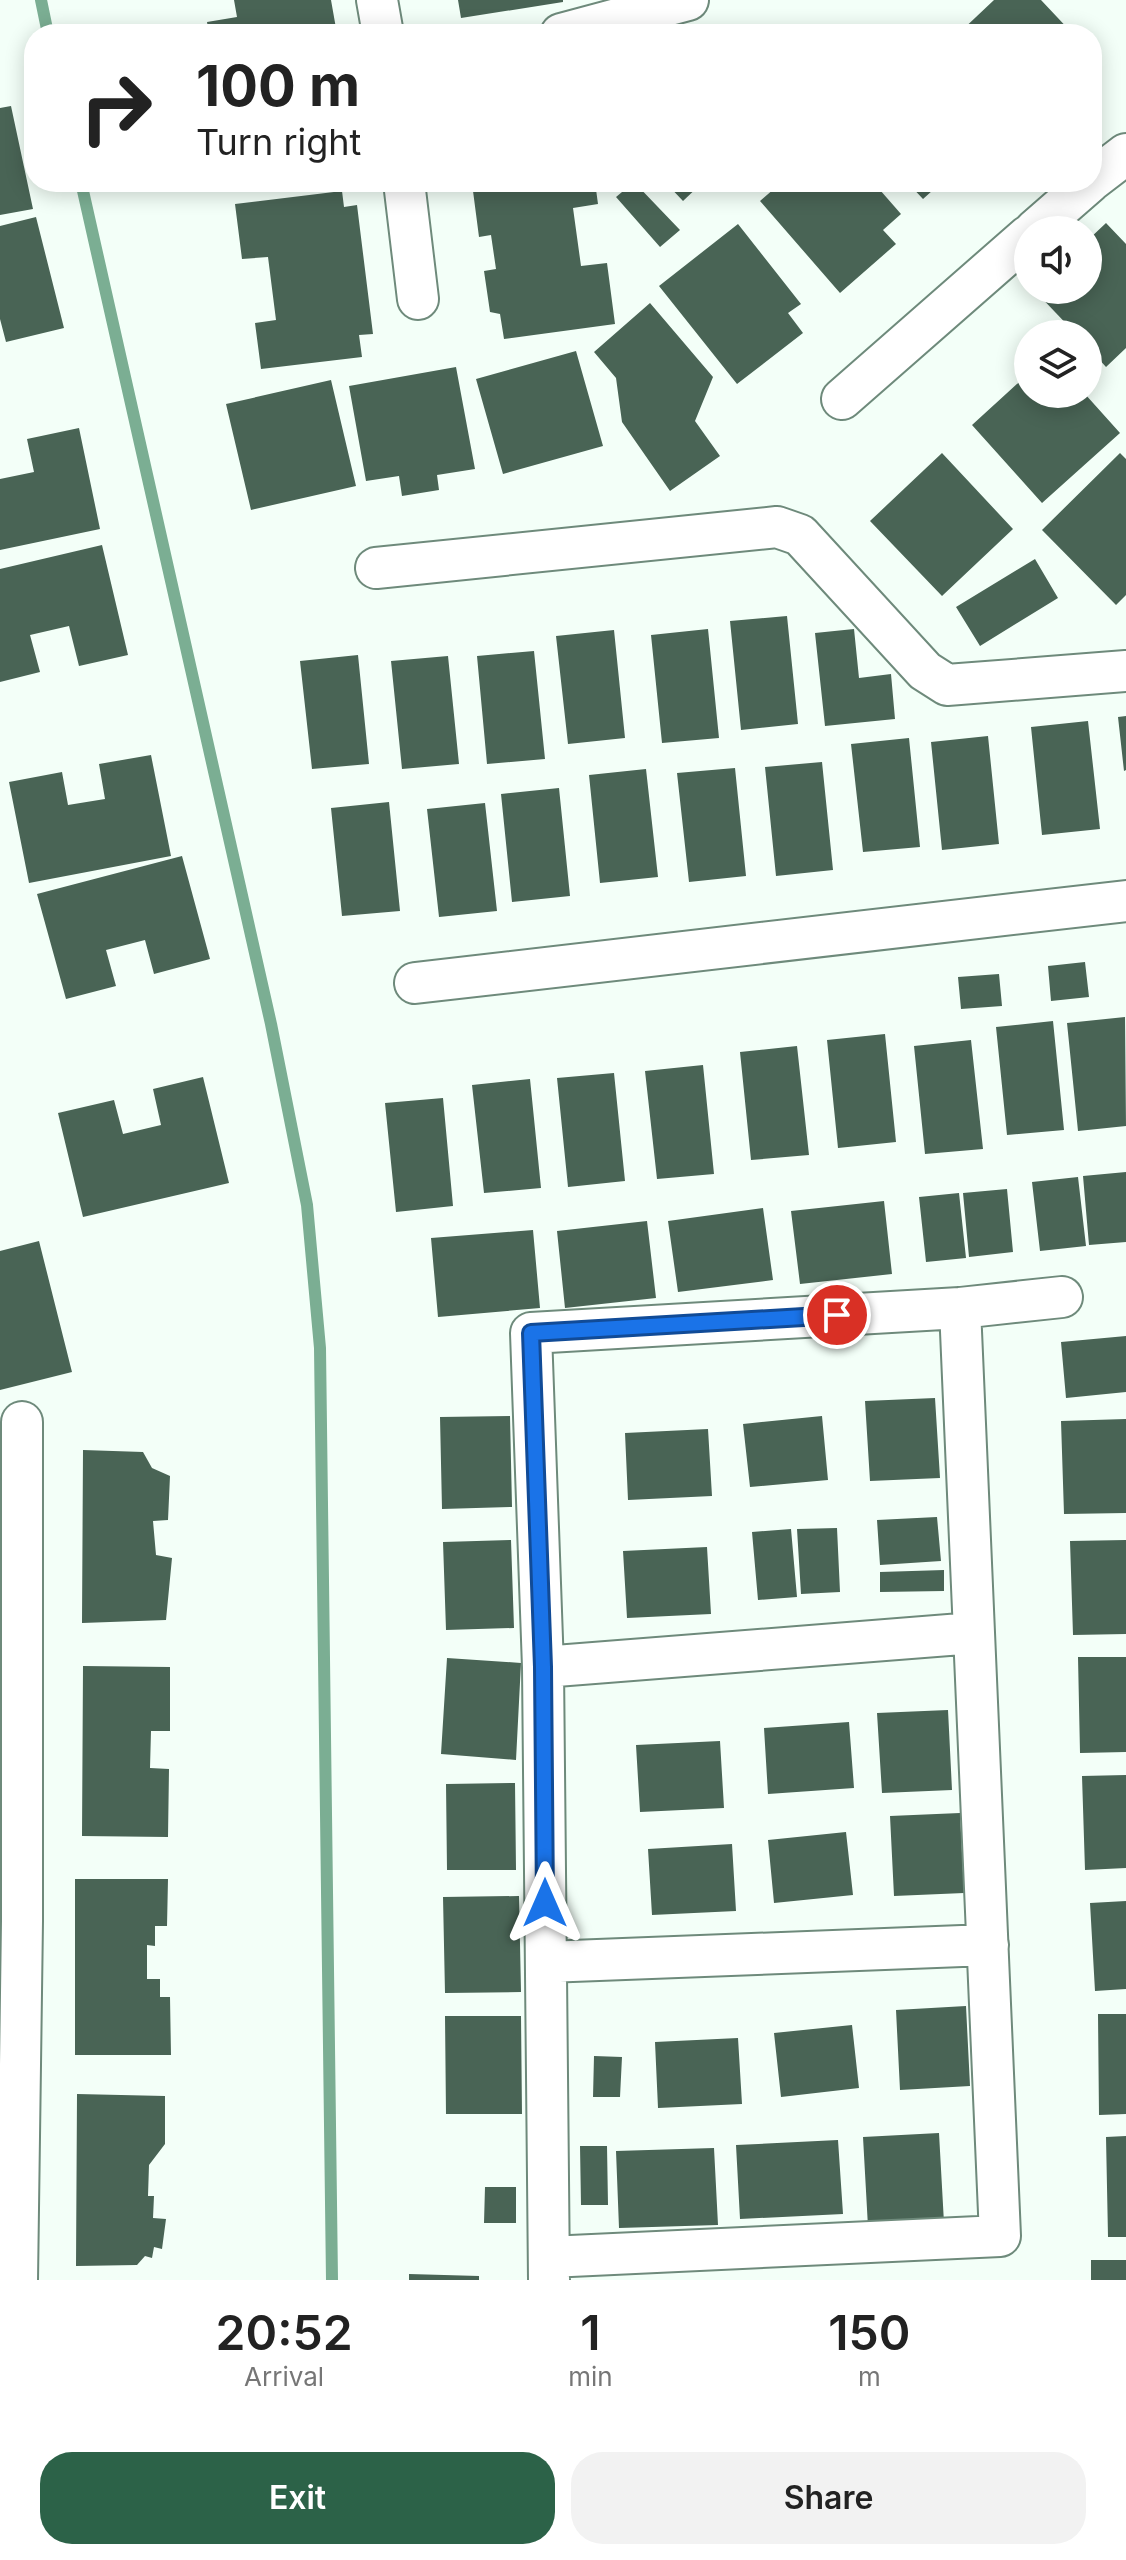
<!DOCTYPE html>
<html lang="en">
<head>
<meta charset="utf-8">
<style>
  :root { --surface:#fff; --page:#f2f2f2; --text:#222; --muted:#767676; --accent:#2c6248 }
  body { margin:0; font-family:Inter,sans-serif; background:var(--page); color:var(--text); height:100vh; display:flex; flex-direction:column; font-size:30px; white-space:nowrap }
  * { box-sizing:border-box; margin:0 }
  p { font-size:26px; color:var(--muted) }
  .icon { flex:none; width:44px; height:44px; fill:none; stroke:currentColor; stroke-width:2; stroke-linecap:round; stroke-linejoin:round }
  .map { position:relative; height:2280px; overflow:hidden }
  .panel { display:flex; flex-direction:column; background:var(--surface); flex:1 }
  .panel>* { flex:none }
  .top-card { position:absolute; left:24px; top:24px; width:1078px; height:168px; border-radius:32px; box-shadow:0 4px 20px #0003; background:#fff; color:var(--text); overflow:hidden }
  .controls { position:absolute; left:1014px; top:216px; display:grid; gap:16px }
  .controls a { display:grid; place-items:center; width:88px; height:88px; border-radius:50%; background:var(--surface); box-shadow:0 4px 20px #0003; font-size:40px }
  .pin { position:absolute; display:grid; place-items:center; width:68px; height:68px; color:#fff; margin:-34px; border:4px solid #fff; border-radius:50%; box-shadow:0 2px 8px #0007 }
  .me { position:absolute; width:88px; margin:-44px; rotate:0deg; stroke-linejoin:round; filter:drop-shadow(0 0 6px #0008) }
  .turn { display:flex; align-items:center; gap:28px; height:168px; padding:0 40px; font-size:36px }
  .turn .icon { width:104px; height:104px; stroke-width:2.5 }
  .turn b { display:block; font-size:56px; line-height:68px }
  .eta { display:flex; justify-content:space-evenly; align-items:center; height:136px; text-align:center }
  .eta b { font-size:48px; font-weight:600; line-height:56px }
  .button { display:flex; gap:16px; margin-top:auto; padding:16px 40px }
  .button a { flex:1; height:92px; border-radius:32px; background:var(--accent); color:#fff; font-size:32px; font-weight:600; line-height:92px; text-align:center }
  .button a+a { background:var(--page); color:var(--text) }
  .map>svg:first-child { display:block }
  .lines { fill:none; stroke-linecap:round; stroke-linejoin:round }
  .stream { stroke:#7bae93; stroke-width:12 }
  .building { fill:#496455 }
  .minor-casing { stroke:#6e8a7b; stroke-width:44 }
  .minor { stroke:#fff; stroke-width:40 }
  .route-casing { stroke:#114b97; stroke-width:20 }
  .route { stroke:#1a73e8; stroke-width:14 }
</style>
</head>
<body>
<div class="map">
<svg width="1126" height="2280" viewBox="0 0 1126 2280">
  <rect width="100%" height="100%" fill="#f3fff8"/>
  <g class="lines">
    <!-- stream -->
    <path class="stream" d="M41 0 48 34
      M81 182 271 1024 307 1205 320 1348 332 2280"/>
  </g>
  <!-- building -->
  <path class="building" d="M234 0H331L337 34H209L207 22 237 17Z
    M458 0H563V2L461 18Z
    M994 0H1041L1073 34H958Z
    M11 106 33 209 0 215V108Z
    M481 182H595L598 204 573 208 581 266 607 263 615 324 504 339 500 314 490 312 484 271 496 269 491 235 479 237 473 191 482 190Z
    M634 182 680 230 660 247 616 197Z
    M665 182H703L683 201Z
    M782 182H873L901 214 883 230 896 244 840 293 760 201Z
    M907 182H942L923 199Z
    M342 191 344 207 357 205 373 334 359 335 362 357 261 369 255 323 276 320 268 257 242 259 235 204Z
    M36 217 64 328 6 342 0 319V226Z
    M1106 223 1126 244V348L1106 367 1088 347V334H1076L1034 290H1088V240Z
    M738 224 801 304 788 313 803 333 737 384 659 286Z
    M650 303 713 377 695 421 720 456 670 491 622 422 616 378 594 352Z
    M576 351 603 446 503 474 476 379Z
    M456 367 475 469 437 475 439 490 402 496 399 476 366 481 349 386Z
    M1028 374V394H1085L1120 433 1042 503 972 425Z
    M331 380 356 486 251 510 226 404Z
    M79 428 100 529 0 550V479L34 472 27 439Z
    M942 453 1013 529 942 596 870 521Z
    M1120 453 1126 459V595L1116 605 1042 530Z
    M102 545 128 655 79 666 69 626 30 635 40 672 0 682V569Z
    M1035 559 1058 598 980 646 956 607Z
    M787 616 798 724 741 730 730 621Z
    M708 629 719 738 662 743 651 635Z
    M854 629 859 678 891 674 895 719 825 726 815 633Z
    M614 630 625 738 568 744 556 636Z
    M534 651 545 759 487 764 477 656Z
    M358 655 369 764 312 769 300 661Z
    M448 656 459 764 402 769 391 661Z
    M1126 716V770L1124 771 1118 717Z
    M1088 721 1100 829 1042 835 1031 727Z
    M988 736 999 844 942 850 931 742Z
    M909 738 920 847 863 852 851 744Z
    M151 755 171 856 29 883 9 782 62 772 68 805 105 799 99 764Z
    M822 762 833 870 776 876 765 767Z
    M735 768 746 876 689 882 677 773Z
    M646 769 658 877 600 883 589 775Z
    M559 788 570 896 512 902 501 794Z
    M389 802 400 911 342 916 331 808Z
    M485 803 497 911 439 917 427 809Z
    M182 856 210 959 154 974 145 940 106 950 116 986 66 999 37 894Z
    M1085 962 1089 997 1051 1001 1048 966Z
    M999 974 1002 1006 961 1009 958 977Z
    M1125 1017 1126 1126 1078 1131 1067 1023Z
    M1053 1021 1064 1130 1007 1135 996 1027Z
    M885 1034 896 1142 838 1148 827 1040Z
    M971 1040 983 1149 925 1154 914 1046Z
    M797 1046 809 1155 751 1160 740 1052Z
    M703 1065 714 1174 657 1179 645 1071Z
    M614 1073 625 1181 568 1187 557 1078Z
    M203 1077 229 1183 83 1217 58 1113 114 1100 123 1134 161 1125 153 1089Z
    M530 1079 541 1188 484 1193 472 1085Z
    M443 1098 453 1206 396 1212 385 1103Z
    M1126 1172V1242L1089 1245 1083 1176Z
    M1078 1177 1086 1246 1040 1251 1032 1182Z
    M1007 1189 1013 1252 969 1257 963 1193Z
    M959 1193 966 1258 926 1262 919 1197Z
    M884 1201 892 1274 800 1284 791 1211Z
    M763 1208 773 1280 678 1292 668 1221Z
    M647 1221 656 1298 565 1308 557 1231Z
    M533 1230 540 1308 438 1317 431 1238Z
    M39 1241 72 1372 0 1390V1251Z
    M1126 1336V1392L1066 1398 1061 1342Z
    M935 1398 940 1478 870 1481 865 1401Z
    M510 1416 512 1507 442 1509 440 1417Z
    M822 1416 828 1480 750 1487 743 1424Z
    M1126 1419V1513L1064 1514 1061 1421Z
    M708 1429 712 1496 628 1500 625 1433Z
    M83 1450 143 1452 152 1468 170 1476 168 1520 153 1521 156 1555 172 1558 166 1620 82 1623Z
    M937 1517 941 1561 880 1565 877 1520Z
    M837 1528 840 1592 801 1594 797 1529Z
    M791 1529 797 1597 758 1600 752 1532Z
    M511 1540 514 1628 446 1630 443 1542Z
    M1126 1540V1634L1073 1635 1070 1541Z
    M707 1547 711 1614 627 1618 623 1551Z
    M944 1570V1591L880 1592V1572Z
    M1078 1657H1126V1752L1080 1753Z
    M447 1658 521 1663 516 1760 441 1754Z
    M83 1666 170 1667V1731H151L150 1768 169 1769 168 1837 82 1836Z
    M948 1710 952 1790 882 1793 877 1713Z
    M849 1722 854 1788 768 1794 764 1728Z
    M720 1741 724 1808 640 1812 636 1745Z
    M1126 1775V1868L1085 1870 1082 1776Z
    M515 1783 516 1870H447L446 1784Z
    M960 1813 964 1893 894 1896 890 1816Z
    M846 1832 853 1895 774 1903 768 1840Z
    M732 1844 736 1911 652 1915 648 1849Z
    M75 1879H168L167 1926H155V1946L147 1945V1979H160V1997H170L171 2055H75Z
    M519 1896 521 1992 445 1993 443 1897Z
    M1126 1901V1989L1095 1991 1090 1903Z
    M966 2006 970 2086 900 2090 896 2010Z
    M1098 2014H1126V2114L1099 2115Z
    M445 2016H521L522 2114H446Z
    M852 2025 859 2088 781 2097 774 2033Z
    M738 2038 742 2104 658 2108 655 2042Z
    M594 2056 622 2057 620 2097H593Z
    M77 2094 165 2096V2144L149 2165 148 2196H154L153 2218 166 2219 162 2249 154 2247 152 2258 145 2256 137 2265 76 2266Z
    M939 2133 944 2223 868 2227 863 2137Z
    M1126 2136V2237H1108L1106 2137Z
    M838 2140 843 2214 740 2219 736 2145Z
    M580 2146H607L608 2205H581Z
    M714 2148 718 2225 619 2228 616 2151Z
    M485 2187H516V2223H484Z
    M1091 2260H1126V2280H1091Z
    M409 2274 479 2276V2280H409Z"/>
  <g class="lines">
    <!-- minor casing -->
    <g class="minor-casing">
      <path id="minor" d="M377 0 383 34
        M561 34 688 0
        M1092 180 1126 154
        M404 182 418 299
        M1035 230 1090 182
        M842 399 1028 236
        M376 568 777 527 800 535 925 671 947 685 1126 671
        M415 983 1126 901
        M543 1667 974 1633
        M546 1962 988 1945
        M549 2257 1000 2236 960 1308
        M17 2280 22 1921V1422
        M549 2280 543 1667 531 1333 960 1308 1062 1297"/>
    </g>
    <!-- minor -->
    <use href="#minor" class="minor"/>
  </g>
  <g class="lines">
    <!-- route casing -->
    <g class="route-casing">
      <path id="route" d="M545 1903 543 1667 531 1333 837 1315"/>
    </g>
    <!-- route -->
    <use href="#route" class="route"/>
  </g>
</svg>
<div class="controls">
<a><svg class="icon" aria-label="sound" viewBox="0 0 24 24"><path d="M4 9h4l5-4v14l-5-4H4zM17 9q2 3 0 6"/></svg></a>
<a><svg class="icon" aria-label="layers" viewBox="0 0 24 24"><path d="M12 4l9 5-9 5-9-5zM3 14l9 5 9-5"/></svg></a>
</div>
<div class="pin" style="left:837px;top:1315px;background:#d93025"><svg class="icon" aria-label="arrive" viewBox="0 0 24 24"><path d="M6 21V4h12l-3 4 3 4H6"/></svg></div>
<svg class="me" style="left:545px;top:1903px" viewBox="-20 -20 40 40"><path d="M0-17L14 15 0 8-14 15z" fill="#1a73e8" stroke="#fff" stroke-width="4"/></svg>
<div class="top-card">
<div class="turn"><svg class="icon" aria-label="right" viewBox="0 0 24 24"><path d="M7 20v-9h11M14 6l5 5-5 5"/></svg><div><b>100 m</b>Turn right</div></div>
</div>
</div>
<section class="panel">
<div class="eta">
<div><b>20:52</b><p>Arrival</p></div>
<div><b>1</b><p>min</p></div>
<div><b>150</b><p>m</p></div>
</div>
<div class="button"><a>Exit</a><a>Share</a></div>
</section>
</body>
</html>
